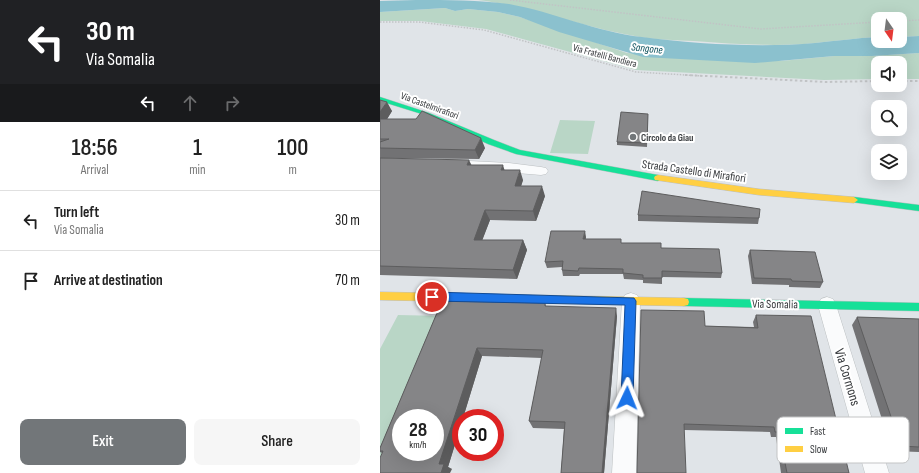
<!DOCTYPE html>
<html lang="en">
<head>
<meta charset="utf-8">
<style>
  :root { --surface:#fff; --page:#f6f6f6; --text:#222; --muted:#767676; --line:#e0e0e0; --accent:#727679 }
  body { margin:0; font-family:"Sofia Sans Condensed",sans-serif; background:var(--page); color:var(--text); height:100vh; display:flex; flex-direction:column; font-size:15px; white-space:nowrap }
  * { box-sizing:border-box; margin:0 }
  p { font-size:13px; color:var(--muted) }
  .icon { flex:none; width:22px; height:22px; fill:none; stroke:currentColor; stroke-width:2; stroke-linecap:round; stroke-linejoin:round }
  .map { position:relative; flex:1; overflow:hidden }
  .side { display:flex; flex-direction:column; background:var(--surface); width:380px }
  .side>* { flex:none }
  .guide { background:#202124; color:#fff; overflow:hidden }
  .needle { width:26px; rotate:166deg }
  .controls { position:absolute; left:491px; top:12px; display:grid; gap:8px }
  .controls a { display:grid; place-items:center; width:36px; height:36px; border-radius:8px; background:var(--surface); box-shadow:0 4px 16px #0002; font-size:20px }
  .speed { position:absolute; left:12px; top:409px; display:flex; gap:8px; font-size:20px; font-weight:700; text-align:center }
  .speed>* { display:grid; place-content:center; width:52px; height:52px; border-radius:50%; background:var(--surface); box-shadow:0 4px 16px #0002; line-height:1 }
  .speed small { font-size:10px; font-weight:400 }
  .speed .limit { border:6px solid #d22; background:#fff; color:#111 }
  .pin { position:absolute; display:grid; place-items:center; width:34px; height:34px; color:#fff; margin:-17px; border:2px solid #fff; border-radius:50%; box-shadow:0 1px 4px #0007 }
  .me { position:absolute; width:44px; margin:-22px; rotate:2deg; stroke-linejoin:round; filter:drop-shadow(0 0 3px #0008) }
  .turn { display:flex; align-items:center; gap:14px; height:84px; padding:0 20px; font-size:18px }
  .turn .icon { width:52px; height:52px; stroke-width:2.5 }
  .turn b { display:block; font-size:28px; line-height:34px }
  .lanes { display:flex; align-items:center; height:38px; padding:0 20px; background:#0003; justify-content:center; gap:20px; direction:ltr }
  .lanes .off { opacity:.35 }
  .eta { display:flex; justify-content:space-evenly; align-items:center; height:68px; text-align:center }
  .eta b { font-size:24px; font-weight:600; line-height:28px }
  .cta { display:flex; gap:8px; margin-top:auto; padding:8px 20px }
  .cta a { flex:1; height:46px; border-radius:8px; background:var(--accent); color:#fff; font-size:16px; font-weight:600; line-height:46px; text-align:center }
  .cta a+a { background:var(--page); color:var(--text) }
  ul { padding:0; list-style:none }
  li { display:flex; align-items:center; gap:12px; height:60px; padding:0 20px; border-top:1px solid var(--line) }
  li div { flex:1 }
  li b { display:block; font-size:15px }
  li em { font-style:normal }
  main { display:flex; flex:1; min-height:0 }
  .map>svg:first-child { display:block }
  .green { fill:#b9d6c6 }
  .water { fill:#8bc1ce }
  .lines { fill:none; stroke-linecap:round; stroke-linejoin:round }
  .street-casing { stroke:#bcc0c2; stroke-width:1 }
  .fast-casing { stroke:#bcc0c2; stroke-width:1 }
  .slow-casing { stroke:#bcc0c2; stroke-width:1 }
  .path-far1 { stroke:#c1c3c5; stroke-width:1.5; stroke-dasharray:1.5 1.5; stroke-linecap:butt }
  .path { stroke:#c1c3c5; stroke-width:2; stroke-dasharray:2.5 2.5; stroke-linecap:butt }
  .street { fill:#fafbfc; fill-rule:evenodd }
  .fast { fill:#16e098; fill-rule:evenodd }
  .slow { fill:#ffcf43; fill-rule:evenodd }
  .wall { fill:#727274 }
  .shaded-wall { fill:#5d5d5e }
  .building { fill:#858587; stroke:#5d5d5e; fill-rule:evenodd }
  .route { fill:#1a73e8; stroke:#114b97 }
  .poi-dot { fill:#727679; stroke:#fff; stroke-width:1.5 }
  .labels { text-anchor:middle; stroke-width:4; stroke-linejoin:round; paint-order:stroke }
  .far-street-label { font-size:10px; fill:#373a3d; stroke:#fff }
  .far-poi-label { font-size:10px; font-weight:bold; fill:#373a3d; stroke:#fff; text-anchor:start }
  .far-water-label { font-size:11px; font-style:italic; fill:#044b57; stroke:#fff }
  .street-label { font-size:12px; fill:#373a3d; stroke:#fff }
  .near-street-label { font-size:14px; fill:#373a3d; stroke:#fff }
  .key { fill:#fff; stroke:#c3c4c5; stroke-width:1 }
  .key-label { font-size:11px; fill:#373a3d }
</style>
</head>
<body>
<main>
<section class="side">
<div class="guide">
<div class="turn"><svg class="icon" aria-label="left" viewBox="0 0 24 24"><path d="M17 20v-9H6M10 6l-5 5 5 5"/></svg><div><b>30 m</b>Via Somalia</div></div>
<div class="lanes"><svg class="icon" aria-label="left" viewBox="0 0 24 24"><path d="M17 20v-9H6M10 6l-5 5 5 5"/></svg><svg class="icon off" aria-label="ahead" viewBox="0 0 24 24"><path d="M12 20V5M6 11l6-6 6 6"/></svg><svg class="icon off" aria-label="right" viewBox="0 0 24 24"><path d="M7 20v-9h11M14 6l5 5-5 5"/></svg></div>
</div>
<div class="eta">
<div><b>18:56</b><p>Arrival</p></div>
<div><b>1</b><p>min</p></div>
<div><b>100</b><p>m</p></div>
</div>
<ul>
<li><svg class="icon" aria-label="left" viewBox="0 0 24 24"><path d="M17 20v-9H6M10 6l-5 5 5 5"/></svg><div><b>Turn left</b><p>Via Somalia</p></div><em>30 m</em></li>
<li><svg class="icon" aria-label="arrive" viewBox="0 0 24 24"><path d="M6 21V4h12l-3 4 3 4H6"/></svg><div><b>Arrive at destination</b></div><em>70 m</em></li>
</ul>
<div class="cta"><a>Exit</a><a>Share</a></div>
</section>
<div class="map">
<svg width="539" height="473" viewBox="0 0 539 473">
  <rect width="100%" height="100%" fill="#e0e4e8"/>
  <!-- green -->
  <path class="green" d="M98 0H539V36L520 37V19H498V37C477 38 456 41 435 43 395 47 354 44 314 41 296 40 277 40 260 37 204 28 154 7 98 0Z
    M65 8 75 11 88 9 118 12 140 17 247 53 401 61 454 56H492L539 53V79H520V63H498V79L444 80 256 70 106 29 40 21H0V12Z
    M180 120 215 121 208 154 170 153Z
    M18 315 64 316 21 418 0 473V349Z"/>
  <!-- water -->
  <path class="water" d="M36 0C67 0 99 0 129 4 174 12 216 32 262 37 314 44 382 48 435 43 456 41 476 38 498 37V41H520V37L539 36V53L492 56H454L375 63 263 57 179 32 140 17 118 12 88 9 75 11 65 8 0 12V1Z"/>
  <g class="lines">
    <!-- street casing -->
    <g class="street-casing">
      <path id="street" d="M69 160 129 163 161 167 166 168 168 171 166 174 161 175 64 167 62 164 64 161Z
        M251 293 257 295 260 301 256 473H232L242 301 245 295Z
        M447 297 453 299 456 305 509 473H485L438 305 441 299Z"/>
    </g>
    <!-- fast casing -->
    <g class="fast-casing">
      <path id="fast" d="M0 97 49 113 114 140 140 150 278 175 282 178 278 181 136 154 108 144 45 115 0 101Z
        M474 197 539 205V211L471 202 470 200 471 198Z
        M304 298 539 303V311L304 306 300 305 299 302 300 299Z"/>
    </g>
    <!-- slow casing -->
    <g class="slow-casing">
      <path id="slow" d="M278 175 379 189 474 197 478 200 474 203 379 195 275 180 274 178 275 176Z
        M0 292 304 298 308 299 309 302 308 305 304 306 0 300Z"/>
    </g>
    <!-- path-far1 -->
    <path class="path-far1" d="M130 0 381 29 498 22
      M520 21 539 20
      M0 22H39L104 30 256 72 323 76"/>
    <!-- path -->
    <path class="path" d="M305 75 445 82 498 81
      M520 81H539"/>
    <!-- street -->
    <use href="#street" class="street"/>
    <!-- fast -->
    <use href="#fast" class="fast"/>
    <!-- slow -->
    <use href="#slow" class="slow"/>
  </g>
  <!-- wall -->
  <path class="wall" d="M0 100 12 111 7 119 105 148 99 159 0 158Z
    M268 114 267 147 237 145V142Z
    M0 158 91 165 125 170 143 180 141 186 165 196 156 221 110 220 102 240H143L147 250 137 279 0 275Z
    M258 215 379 218 378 224 258 221Z
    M206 237 205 239 241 243 281 248 342 273 341 278 282 277V284L263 283V280L244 279 243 274H200L199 276H183L182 270V267L167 268 165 262Z
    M370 250 443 282 440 288 409 287V285L372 284 368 256Z
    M62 301 165 303 166 306 237 316 224 473H181L184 429 153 428 149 421 162 358 102 356 83 418H81V425L68 467 72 469 2 453 0 452V448Z
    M376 315 469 473H401L396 437H391L390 432 304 430 257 473 325 326 374 327 373 322Z
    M477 317 539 319V452L512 451 472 325Z"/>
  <!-- shaded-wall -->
  <path class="shaded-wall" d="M7 102 12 111 1 129 0 127V112Z
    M101 138 105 148 99 159 95 150Z
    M89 160 94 170 87 165Z
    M123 165 126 175 121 170Z
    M140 170 143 180 138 196 135 186Z
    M162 186 165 196 156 221 153 211Z
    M105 210 110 220 99 249 94 240Z
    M205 231 206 237 205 245 203 239Z
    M143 240 147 250 137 279 133 270Z
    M236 308 237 316 224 473H222Z
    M97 348 102 356 83 418H81V425L68 467 72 469 70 473H61L59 464Z"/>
  <!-- building -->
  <path class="building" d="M0 100 7 102 0 112Z
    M42 111 101 138 95 150 0 148V142L9 139H0V119H36Z
    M241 112 268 114 267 143 237 142Z
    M0 158 89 160 87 165H123L121 170H140L135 186H162L153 211 105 210 94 240H143L133 270 0 266Z
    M262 191 380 209 379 218 258 215Z
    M171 231H205L203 239H241V243H281V248L339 249 342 273 282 271V278H263V275L243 273V269L199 268 198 271 182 270 183 261 165 262Z
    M370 250 435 252 443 282 412 281 411 279 374 278Z
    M62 301 165 303V306L236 308 222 473H181L185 422 149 421 163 350 97 348 59 464H64L61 473H0V458L3 451H0V448ZM21 418H55V452H21Z
    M261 310 324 311 325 326 378 328 376 315 431 316 469 473H407L399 432H395L394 427 304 424 306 473H257Z
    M477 317 539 319V447L521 446Z"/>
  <!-- route -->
  <path class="route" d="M52 292 254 298 256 301 253 398 251 403 247 404 243 403 241 398 245 305 52 301 47 297Z"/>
  <!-- markers -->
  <circle class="poi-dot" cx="253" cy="137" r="4"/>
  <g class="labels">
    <!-- far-street labels -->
    <g class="far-street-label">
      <text transform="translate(225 55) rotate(15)" y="4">Via Fratelli Bandiera</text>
      <text transform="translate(50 105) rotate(20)" y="4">Via Castelmirafiori</text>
    </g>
    <!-- far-poi labels -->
    <g class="far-poi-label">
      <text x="261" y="141">Circolo da Giau</text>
    </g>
    <!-- far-water labels -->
    <g class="far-water-label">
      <text transform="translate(267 48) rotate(6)" y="4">Sangone</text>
    </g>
    <!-- street labels -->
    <g class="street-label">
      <text transform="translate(314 171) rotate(8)" y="4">Strada Castello di Mirafiori</text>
      <text transform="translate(395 304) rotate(1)" y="4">Via Somalia</text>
    </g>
    <!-- near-street labels -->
    <g class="near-street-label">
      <text transform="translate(468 377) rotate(73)" y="5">Via Cormons</text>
    </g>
  </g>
  <!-- legend -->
  <rect x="397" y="417" width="132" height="46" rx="6" class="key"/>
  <rect x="405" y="428" width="18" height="6" fill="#16e098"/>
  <rect x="405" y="446" width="18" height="6" fill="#ffcf43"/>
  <g class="key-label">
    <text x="430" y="435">Fast</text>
    <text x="430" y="453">Slow</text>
  </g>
</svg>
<div class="controls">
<a><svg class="needle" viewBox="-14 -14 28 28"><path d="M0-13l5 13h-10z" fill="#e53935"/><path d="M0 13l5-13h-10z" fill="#767676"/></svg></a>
<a><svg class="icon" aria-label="sound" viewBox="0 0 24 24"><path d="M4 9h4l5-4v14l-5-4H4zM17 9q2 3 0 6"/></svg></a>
<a><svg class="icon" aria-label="search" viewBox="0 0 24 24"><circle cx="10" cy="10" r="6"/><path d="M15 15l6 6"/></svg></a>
<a><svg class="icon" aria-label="layers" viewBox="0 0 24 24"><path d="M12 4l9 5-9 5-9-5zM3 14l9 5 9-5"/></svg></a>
</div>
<div class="speed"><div>28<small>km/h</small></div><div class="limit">30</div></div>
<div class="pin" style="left:52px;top:297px;background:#d93025"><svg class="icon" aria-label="arrive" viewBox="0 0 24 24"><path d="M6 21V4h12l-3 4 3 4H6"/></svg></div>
<svg class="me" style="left:247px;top:398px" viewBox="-20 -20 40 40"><path d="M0-17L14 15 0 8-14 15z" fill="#1a73e8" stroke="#fff" stroke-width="4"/></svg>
</div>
</main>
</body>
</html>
